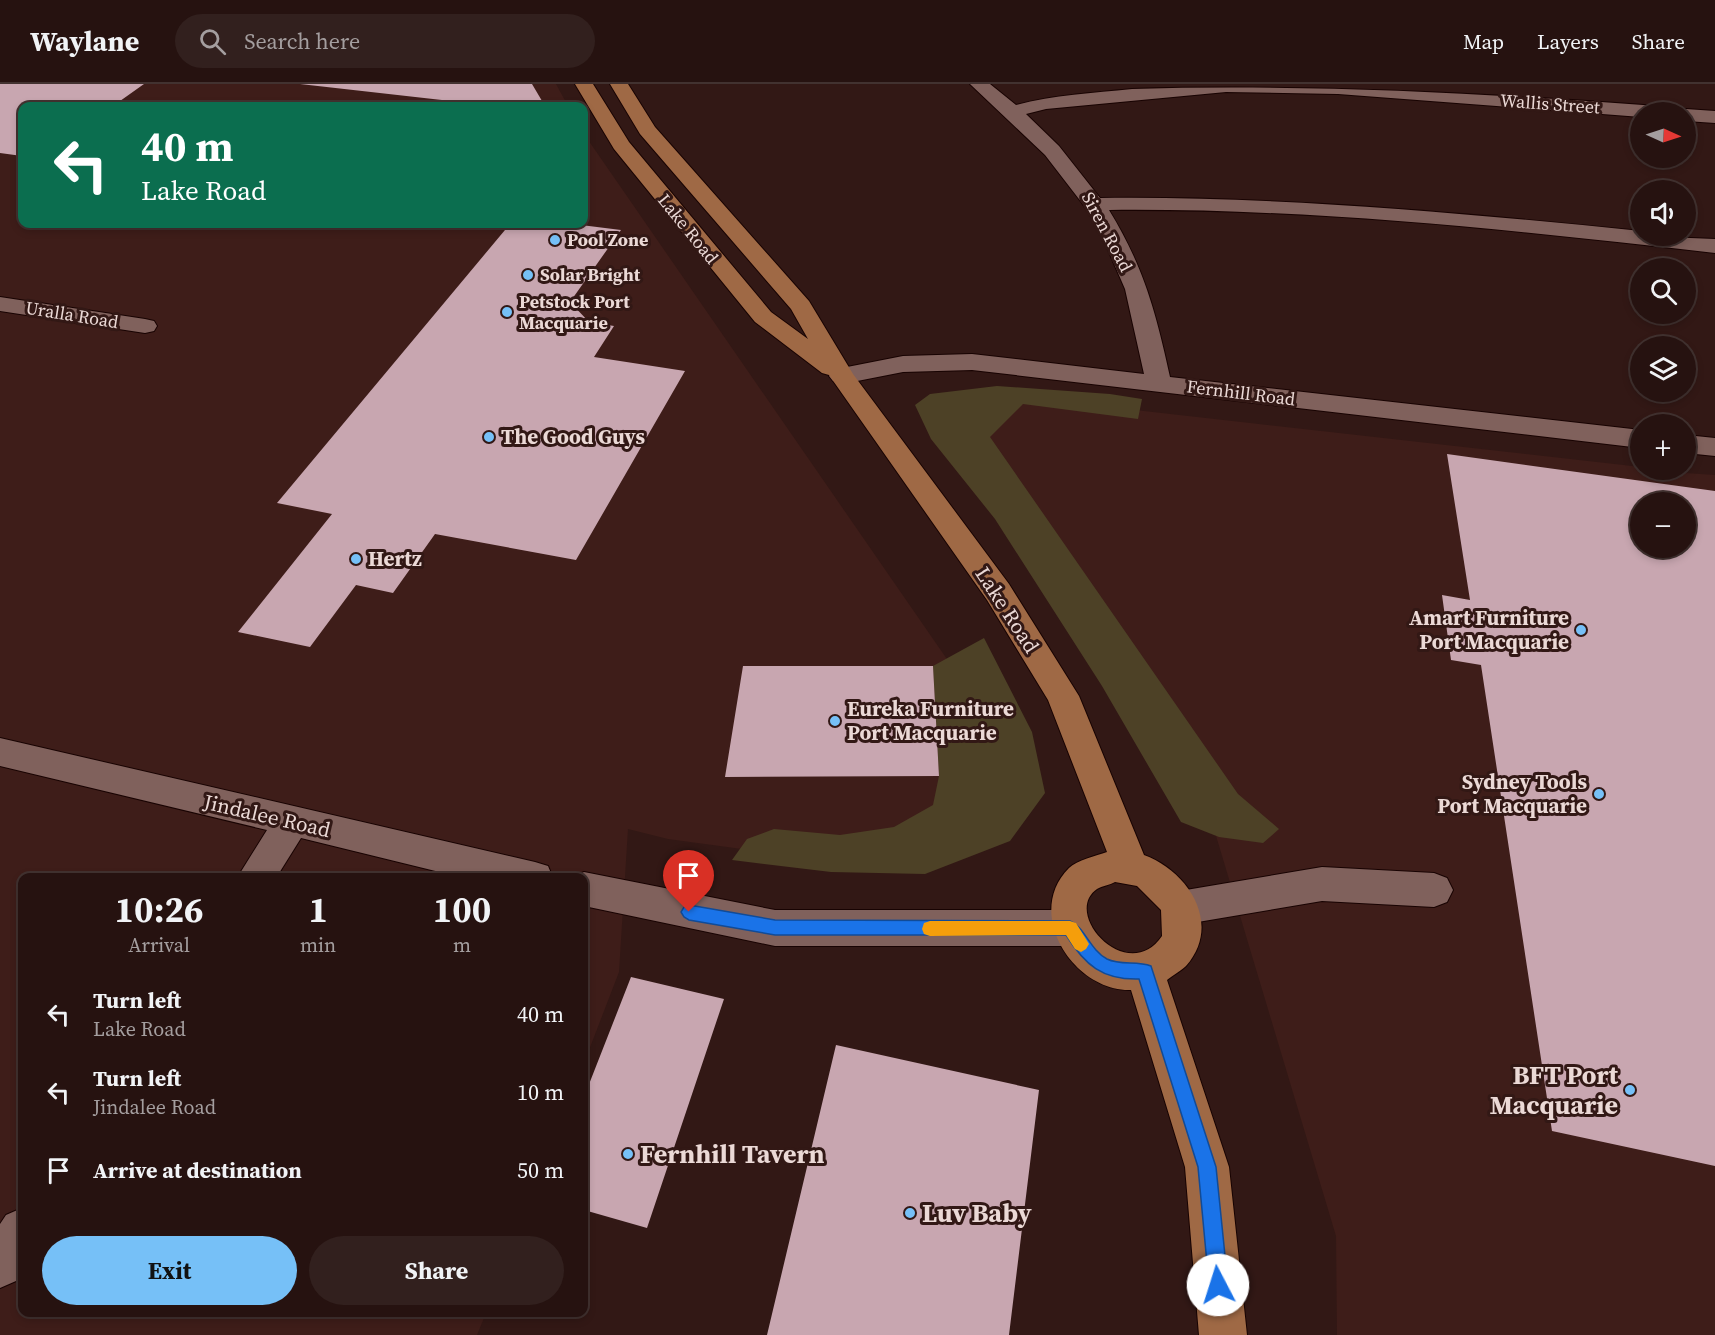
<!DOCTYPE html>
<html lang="en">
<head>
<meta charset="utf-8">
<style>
  :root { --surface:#261210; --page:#32201e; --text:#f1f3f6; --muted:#a49e9f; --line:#423230; --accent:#76c0f7 }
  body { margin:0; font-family:"Source Serif 4",serif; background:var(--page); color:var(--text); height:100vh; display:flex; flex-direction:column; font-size:22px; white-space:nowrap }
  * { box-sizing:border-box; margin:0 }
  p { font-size:20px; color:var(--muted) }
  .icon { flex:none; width:33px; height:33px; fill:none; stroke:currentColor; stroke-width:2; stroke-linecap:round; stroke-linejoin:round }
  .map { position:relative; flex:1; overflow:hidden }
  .details { position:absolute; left:18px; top:789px; width:570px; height:444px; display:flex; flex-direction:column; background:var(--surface); border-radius:12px; box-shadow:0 3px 9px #0003,0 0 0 2px var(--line) }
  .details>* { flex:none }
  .guide { position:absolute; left:18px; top:18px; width:570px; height:126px; border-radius:12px; box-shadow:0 3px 9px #0003,0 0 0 2px var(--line); background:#0b6e4f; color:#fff; overflow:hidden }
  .needle { width:39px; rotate:93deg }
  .buttons { position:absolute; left:1630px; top:18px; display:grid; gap:12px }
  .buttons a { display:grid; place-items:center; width:66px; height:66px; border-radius:50%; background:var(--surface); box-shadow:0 3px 9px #0003,0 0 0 2px var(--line); font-size:30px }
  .pin { position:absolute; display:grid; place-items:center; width:51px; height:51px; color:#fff; margin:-62px -26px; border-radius:50% 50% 50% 0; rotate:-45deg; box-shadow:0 0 6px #0007 }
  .pin .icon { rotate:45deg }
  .me { position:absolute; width:66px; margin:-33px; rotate:355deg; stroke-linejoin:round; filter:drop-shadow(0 0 4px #0008) }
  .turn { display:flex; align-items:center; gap:21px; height:126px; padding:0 24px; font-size:27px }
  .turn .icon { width:78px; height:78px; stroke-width:2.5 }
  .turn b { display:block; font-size:42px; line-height:51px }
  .eta { display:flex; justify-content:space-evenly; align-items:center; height:102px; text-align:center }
  .eta b { font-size:36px; font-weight:700; line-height:42px }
  .cta { display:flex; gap:12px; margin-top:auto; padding:12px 24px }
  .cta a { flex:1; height:69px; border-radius:36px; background:var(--accent); color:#111; font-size:24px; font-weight:700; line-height:69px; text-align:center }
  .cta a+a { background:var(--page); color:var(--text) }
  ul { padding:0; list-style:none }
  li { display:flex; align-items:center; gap:18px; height:78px; padding:0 24px }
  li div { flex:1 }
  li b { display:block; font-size:22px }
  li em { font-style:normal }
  header { display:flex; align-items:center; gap:36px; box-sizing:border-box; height:84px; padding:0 30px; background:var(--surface); border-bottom:2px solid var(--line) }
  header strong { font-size:28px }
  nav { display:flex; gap:33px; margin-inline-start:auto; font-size:21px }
  .search { width:420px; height:54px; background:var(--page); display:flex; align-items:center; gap:15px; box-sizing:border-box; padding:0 21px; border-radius:33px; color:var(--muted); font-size:22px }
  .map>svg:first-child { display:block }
  .built { fill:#3e1d19; fill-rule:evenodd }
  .green { fill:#4d4126 }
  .building { fill:#c8a6b0; fill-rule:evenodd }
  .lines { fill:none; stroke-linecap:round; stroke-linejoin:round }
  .minor-casing { stroke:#180302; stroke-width:2 }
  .major-casing { stroke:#180302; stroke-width:2 }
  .minor { fill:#80615c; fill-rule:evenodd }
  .major { fill:#9f6945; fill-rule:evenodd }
  .route { fill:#1a73e8; stroke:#114b97; stroke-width:1.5 }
  .slow { fill:#f59e0b }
  .poi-dot { fill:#76c0f7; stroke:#321815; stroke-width:2 }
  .labels { text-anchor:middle; stroke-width:6; stroke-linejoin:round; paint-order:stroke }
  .far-street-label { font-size:18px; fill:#ebd9d6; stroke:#321815 }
  .far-poi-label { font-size:18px; font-weight:bold; fill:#ebd9d6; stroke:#321815; text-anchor:start }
  .poi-label { font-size:21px; font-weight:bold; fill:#ebd9d6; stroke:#321815; text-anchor:start }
  .street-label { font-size:21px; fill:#ebd9d6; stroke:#321815 }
  .near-poi-label { font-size:26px; font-weight:bold; fill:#ebd9d6; stroke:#321815; text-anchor:start }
</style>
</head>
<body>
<header>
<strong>Waylane</strong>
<div class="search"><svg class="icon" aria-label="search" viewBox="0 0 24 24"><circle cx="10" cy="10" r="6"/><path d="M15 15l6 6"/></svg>Search here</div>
<nav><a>Map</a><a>Layers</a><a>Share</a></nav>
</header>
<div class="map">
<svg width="1715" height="1251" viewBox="0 0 1715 1251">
  <rect width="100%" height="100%" fill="#321815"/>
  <!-- built -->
  <path class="built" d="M0 0H556L568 22H22V140H584V50L969 607 1006 724 801 773 668 755 628 745 619 888 584 979V794H22V1228L486 1229 477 1251H0Z
    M976 308 1641 383V386L1715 391V1251H1337L1336 1152 1199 695 948 331ZM1641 418H1686V464H1641Z"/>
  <!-- green -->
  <path class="green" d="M997 302 1110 310 1142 315 1138 335 1023 320 990 353 1238 710 1279 745 1263 759 1219 753 1181 738 1102 602 995 435 931 355 915 321 930 310Z
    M984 554 1032 648 1045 709 1010 757 925 790 831 788 732 776 747 755 774 745 840 751 894 743 933 721 939 692 933 582Z"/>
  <!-- building -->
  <path class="building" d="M0 0H144L113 22H22V72L0 69Z
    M300 0H532L545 22H495Z
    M510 140H573L621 146 570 218 589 238 614 242 594 273 685 287 576 476 435 450 393 509 356 501 310 563 238 548 332 430 277 419Z
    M1447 370 1715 407V1082L1552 1047 1481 581 1451 576 1442 511 1470 516ZM1641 418H1686V464H1641Z
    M743 582H933L939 692 725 693Z
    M631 893 724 915 647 1144 584 1126V1013Z
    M836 961 1039 1006 1009 1251H767Z"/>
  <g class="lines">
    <!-- minor casing -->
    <g class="minor-casing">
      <path id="minor" d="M970 0H990L1016 21C1054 11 1093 9 1132 5 1307 0 1483 9 1657 22L1667 28H1641V33L1338 10 1226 8 1046 25 1026 30 1059 62 1100 114C1281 112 1462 129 1641 147V152L1715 155V169C1514 146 1311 124 1109 126 1144 183 1156 229 1170 293L1641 346V364L972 286 903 288 842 300 833 297 829 292 833 287 842 284 903 272 972 270 1144 290 1125 205 1099 145 1082 119 1045 71Z
        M1686 25 1715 27V39L1686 37V28H1678Z
        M0 213 145 235 154 237 157 242 154 247 145 249 0 227Z
        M1686 351 1715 354V372L1686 369Z
        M0 654 535 778 548 782 553 794H464L301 754 276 794H237L267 746 0 682Z
        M1322 783 1434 789 1447 794 1453 806 1447 818 1434 823 1322 817 1180 841 1167 836 1161 824 1167 812 1180 807Z
        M584 788 775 826H1070L1083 832 1089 844 1083 856 1070 862H775L584 822V794H571Z
        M22 1124V1187L16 1197 0 1204V1140L6 1131Z"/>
    </g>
    <!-- major casing -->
    <g class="major-casing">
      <path id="major" d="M575 0H593L629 58 771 228 808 255 791 225 640 50 610 0H628L655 43 809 217 853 290 1009 500 1079 612 1144 771C1188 787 1223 840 1186 882 1181 887 1173 891 1167 896L1229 1083 1247 1251H1199L1185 1083 1131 906C1075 908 1023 830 1069 784 1077 776 1096 772 1107 768L1048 616 987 516 829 291 822 289 755 238 614 65ZM1115 798 1137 802 1161 826 1162 852C1128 902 1061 830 1097 805 1102 802 1110 801 1115 798Z"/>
    </g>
    <!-- minor -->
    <use href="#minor" class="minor"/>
    <!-- major -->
    <use href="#major" class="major"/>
  </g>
  <!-- route -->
  <path class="route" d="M689 821 775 836 1070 837C1084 842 1090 866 1107 875 1121 882 1137 876 1151 882L1216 1083 1228 1201 1225 1208 1218 1210 1211 1208 1209 1201 1198 1083 1139 895C1102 896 1085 881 1066 851H775L689 836 684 833 681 828 684 823Z"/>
  <!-- slow -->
  <path class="slow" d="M930 837H1070L1076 839 1089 860 1086 865 1081 868 1075 865 1066 851 930 852 924 850 922 845 924 839Z"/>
  <!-- markers -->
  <g class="poi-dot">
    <circle cx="555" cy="156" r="6"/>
    <circle cx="528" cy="191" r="6"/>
    <circle cx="507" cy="228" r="6"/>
    <circle cx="489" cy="353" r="6"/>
    <circle cx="356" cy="475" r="6"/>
    <circle cx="1581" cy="546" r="6"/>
    <circle cx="835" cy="637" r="6"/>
    <circle cx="1599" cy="710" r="6"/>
    <circle cx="1630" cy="1006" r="6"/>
    <circle cx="628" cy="1070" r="6"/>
    <circle cx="910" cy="1129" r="6"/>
  </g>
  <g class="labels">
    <!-- far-street labels -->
    <g class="far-street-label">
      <text transform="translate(1550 20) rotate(4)" y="6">Wallis Street</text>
      <text transform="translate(688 145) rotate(51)" y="6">Lake Road</text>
      <text transform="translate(1107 148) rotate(62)" y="6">Siren Road</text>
      <text transform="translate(72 231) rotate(9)" y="6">Uralla Road</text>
      <text transform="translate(1241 309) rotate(7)" y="6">Fernhill Road</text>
    </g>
    <!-- far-poi labels -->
    <g class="far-poi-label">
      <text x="567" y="162">Pool Zone</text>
      <text x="540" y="197">Solar Bright</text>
      <text x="519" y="224">Petstock Port<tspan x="519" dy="21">Macquarie</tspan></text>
    </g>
    <!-- poi labels -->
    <g class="poi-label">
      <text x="501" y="360">The Good Guys</text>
      <text x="368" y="482">Hertz</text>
      <text x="1569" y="541" text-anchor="end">Amart Furniture<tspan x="1569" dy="24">Port Macquarie</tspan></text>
      <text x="847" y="632">Eureka Furniture<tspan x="847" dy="24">Port Macquarie</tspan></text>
      <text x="1587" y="705" text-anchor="end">Sydney Tools<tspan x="1587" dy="24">Port Macquarie</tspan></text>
    </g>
    <!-- street labels -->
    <g class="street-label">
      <text transform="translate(1007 526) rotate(57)" y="7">Lake Road</text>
      <text transform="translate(267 732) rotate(13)" y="7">Jindalee Road</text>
    </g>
    <!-- near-poi labels -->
    <g class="near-poi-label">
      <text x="1618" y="1000" text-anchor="end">BFT Port<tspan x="1618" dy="30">Macquarie</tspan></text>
      <text x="640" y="1079">Fernhill Tavern</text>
      <text x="922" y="1138">Luv Baby</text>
    </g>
  </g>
</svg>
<div class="buttons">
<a><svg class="needle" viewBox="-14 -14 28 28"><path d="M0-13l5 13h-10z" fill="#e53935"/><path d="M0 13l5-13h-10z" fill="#a49e9f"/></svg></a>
<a><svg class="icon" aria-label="sound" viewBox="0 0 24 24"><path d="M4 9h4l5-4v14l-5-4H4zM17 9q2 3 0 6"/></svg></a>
<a><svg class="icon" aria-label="search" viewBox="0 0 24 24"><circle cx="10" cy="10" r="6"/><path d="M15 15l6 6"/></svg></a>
<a><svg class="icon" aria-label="layers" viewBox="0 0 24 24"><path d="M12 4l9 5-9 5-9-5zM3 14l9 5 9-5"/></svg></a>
<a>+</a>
<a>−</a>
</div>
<div class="pin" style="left:689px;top:828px;background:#d93025"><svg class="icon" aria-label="arrive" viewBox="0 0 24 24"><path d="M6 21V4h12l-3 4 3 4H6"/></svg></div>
<svg class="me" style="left:1218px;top:1201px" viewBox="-20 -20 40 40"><circle r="19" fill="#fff"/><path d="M0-13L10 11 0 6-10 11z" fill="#1a73e8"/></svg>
<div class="guide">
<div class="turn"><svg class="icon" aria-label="left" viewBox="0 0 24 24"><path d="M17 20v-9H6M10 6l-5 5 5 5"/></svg><div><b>40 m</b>Lake Road</div></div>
</div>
<section class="details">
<div class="eta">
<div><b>10:26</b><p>Arrival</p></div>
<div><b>1</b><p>min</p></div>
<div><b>100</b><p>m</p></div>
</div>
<ul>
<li><svg class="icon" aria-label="left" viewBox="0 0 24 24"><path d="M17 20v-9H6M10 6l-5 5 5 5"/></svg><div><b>Turn left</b><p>Lake Road</p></div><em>40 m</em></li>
<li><svg class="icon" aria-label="left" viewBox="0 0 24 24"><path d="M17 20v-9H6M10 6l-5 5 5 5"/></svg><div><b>Turn left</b><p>Jindalee Road</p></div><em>10 m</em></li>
<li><svg class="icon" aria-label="arrive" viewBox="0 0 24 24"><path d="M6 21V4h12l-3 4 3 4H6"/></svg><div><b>Arrive at destination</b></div><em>50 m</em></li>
</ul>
<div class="cta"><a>Exit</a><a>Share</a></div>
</section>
</div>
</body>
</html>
